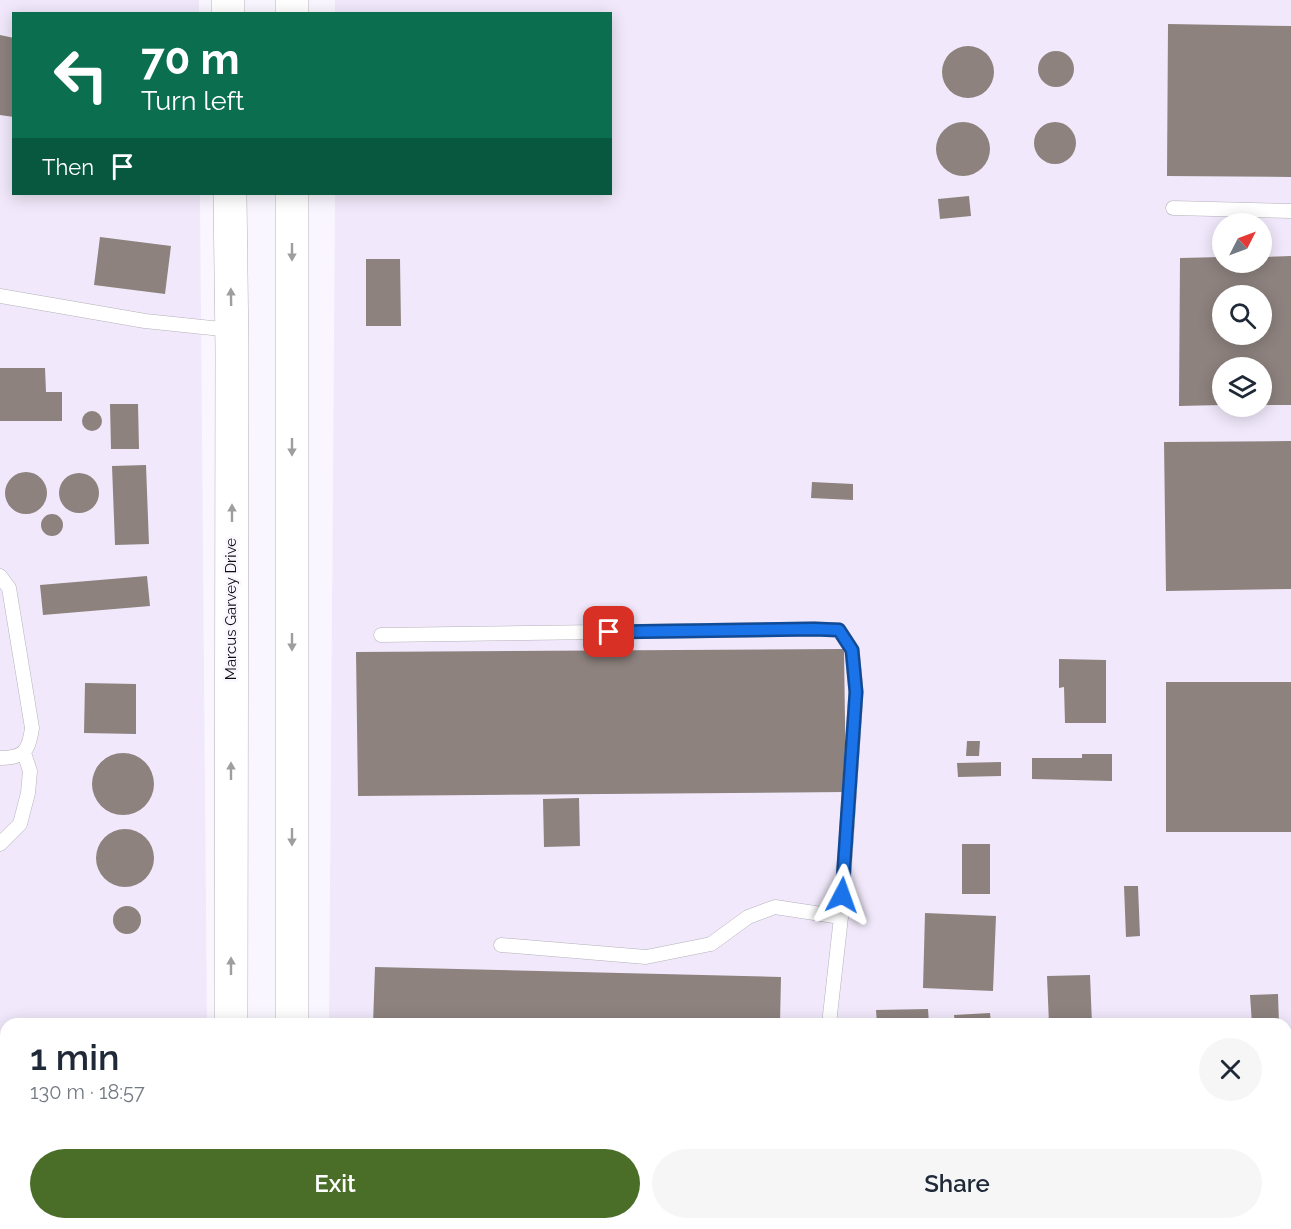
<!DOCTYPE html>
<html lang="en">
<head>
<meta charset="utf-8">
<style>
  :root { --surface:#fff; --page:#f6f6f7; --text:#1f2937; --muted:#747a83; --accent:#4a6e28 }
  body { margin:0; font-family:Raleway,sans-serif; background:var(--page); color:var(--text); height:100vh; display:flex; flex-direction:column; font-size:22px; white-space:nowrap }
  * { box-sizing:border-box; margin:0 }
  p { font-size:20px; color:var(--muted) }
  .icon { flex:none; width:33px; height:33px; fill:none; stroke:currentColor; stroke-width:2; stroke-linecap:round; stroke-linejoin:round }
  .map { position:relative; flex:1; overflow:hidden }
  .panel { position:absolute; left:0px; top:1018px; width:1292px; height:212px; display:flex; flex-direction:column; background:var(--surface); border-radius:18px 18px 0 0; box-shadow:0 3px 15px #0003 }
  .panel>* { flex:none }
  .banner { position:absolute; left:12px; top:12px; width:600px; height:183px; border-radius:0px; box-shadow:0 3px 15px #0003; background:#0b6e4f; color:#fff; overflow:hidden }
  .needle { width:39px; rotate:48deg }
  .buttons { position:absolute; left:1212px; top:213px; display:grid; gap:12px }
  .buttons a { display:grid; place-items:center; width:60px; height:60px; border-radius:50%; background:var(--surface); box-shadow:0 3px 15px #0003; font-size:30px }
  .pin { position:absolute; display:grid; place-items:center; width:51px; height:51px; color:#fff; margin:-26px; border-radius:12px; box-shadow:0 3px 9px #0006 }
  .me { position:absolute; width:66px; margin:-33px; rotate:4deg; stroke-linejoin:round; filter:drop-shadow(0 0 4px #0008) }
  .turn { display:flex; align-items:center; gap:21px; height:126px; padding:0 30px; font-size:27px }
  .turn .icon { width:78px; height:78px; stroke-width:2.5 }
  .turn b { display:block; font-size:42px; line-height:51px }
  .then { display:flex; align-items:center; height:57px; padding:0 30px; background:#0003; gap:12px; font-size:22px }
  .round { display:grid; place-items:center; flex:none; width:63px; height:63px; border-radius:32px; background:var(--page) }
  .summary { display:flex; align-items:center; justify-content:space-between; height:102px; padding:0 30px }
  h1 { font-size:36px; font-weight:600; line-height:45px }
  .cta { display:flex; gap:12px; margin-top:auto; padding:12px 30px }
  .cta a { flex:1; height:69px; border-radius:36px; background:var(--accent); color:#fff; font-size:24px; font-weight:600; line-height:69px; text-align:center }
  .cta a+a { background:var(--page); color:var(--text) }
  .map>svg:first-child { display:block }
  .built { fill:#f1e9fb; fill-rule:evenodd }
  .building { fill:#8d827e; fill-rule:evenodd }
  .lines { fill:none; stroke-linecap:round; stroke-linejoin:round }
  .service-casing { stroke:#b4b0b9; stroke-width:15 }
  .tertiary-casing { stroke:#b4b0b9; stroke-width:34 }
  .trunk-casing { stroke:#b4b0b9; stroke-width:34 }
  .service { stroke:#fff; stroke-width:14 }
  .tertiary { stroke:#fff; stroke-width:33 }
  .trunk { stroke:#fff; stroke-width:33 }
  .oneway { fill:#9e9e9f }
  .route-casing { stroke:#114b97; stroke-width:15 }
  .route { stroke:#1a73e8; stroke-width:10 }
  .labels { text-anchor:middle; stroke-width:5; stroke-linejoin:round; paint-order:stroke }
  .street-label { font-size:15px; fill:#0d0c0f; stroke:#faf6ff }
</style>
</head>
<body>
<div class="map">
<svg width="1291" height="1229" viewBox="0 0 1291 1229">
  <rect width="100%" height="100%" fill="#faf6ff"/>
  <!-- built -->
  <path class="built" d="M0 0H199V13L14 14V194H200L207 1024H6V1158H0Z
    M335 0H1291V1196H1286V1024H329L335 194H610V14H335ZM1222 224H1262V262H1222ZM1222 296H1262V334H1222ZM1222 368H1262V406H1222Z"/>
  <!-- building -->
  <path class="building" d="M1168 24 1291 26V177L1167 176Z
    M0 35 14 38V117L0 115Z
    M942 72a26 26 0 1 1 52 0a26 26 0 1 1-52 0Z
    M1038 69a18 18 0 1 1 36 0a18 18 0 1 1-36 0Z
    M1034 143a21 21 0 1 1 42 0a21 21 0 1 1-42 0Z
    M936 149a27 27 0 1 1 54 0a27 27 0 1 1-54 0Z
    M969 196 971 216 940 219 938 199Z
    M100 237 171 246 165 294 94 285Z
    M1291 256V405H1262V368H1222V405L1179 406 1180 258 1222 257V262H1262V257ZM1222 296H1262V334H1222Z
    M366 259H400L401 326H366Z
    M0 368H45L46 392H62V421H0Z
    M110 404H138L139 449H111Z
    M82 421a10 10 0 1 1 20 0a10 10 0 1 1-20 0Z
    M1291 441V589L1166 591 1164 442Z
    M146 465 149 544 115 545 112 466Z
    M5 493a21 21 0 1 1 42 0a21 21 0 1 1-42 0Z
    M59 493a20 20 0 1 1 40 0a20 20 0 1 1-40 0Z
    M812 482 853 484V500L811 498Z
    M41 525a11 11 0 1 1 22 0a11 11 0 1 1-22 0Z
    M147 576 150 606 43 615 40 585Z
    M844 649 846 792 358 796 356 652Z
    M1059 659 1106 660V723H1065L1064 687 1059 688Z
    M1166 682H1291V832H1166Z
    M85 683 136 684V734L84 733Z
    M967 741H980L979 756H966Z
    M92 784a31 31 0 1 1 62 0a31 31 0 1 1-62 0Z
    M1082 754H1112V781L1032 779V758H1082Z
    M1001 762V776L958 777 957 763Z
    M579 798 580 846 544 847 543 799Z
    M96 858a29 29 0 1 1 58 0a29 29 0 1 1-58 0Z
    M962 844H990V894H962Z
    M1124 886H1138L1140 936 1126 937Z
    M113 920a14 14 0 1 1 28 0a14 14 0 1 1-28 0Z
    M925 913 996 916 993 991 923 988Z
    M375 967 781 977 780 1024H373Z
    M1090 975 1092 1024H1049L1047 976Z
    M1278 994 1279 1024H1252L1250 995Z
    M928 1009 929 1024H877L876 1010Z
    M990 1013 991 1024H955L954 1015Z
    M1286 1045H1291V1081H1286Z"/>
  <g class="lines">
    <!-- service casing -->
    <g class="service-casing">
      <path id="service" d="M1173 208 1291 211
        M0 296 145 321 231 330
        M0 576 9 588 32 728C29 751 24 758 0 758
        M381 635 814 629 839 630 852 650 856 692 841 917 829 1024
        M0 844 20 824 28 793 30 771 24 753
        M501 945 646 957 711 944 748 917 775 907 841 917"/>
    </g>
    <!-- tertiary casing -->
    <g class="tertiary-casing">
      <path id="tertiary" d="M1286 1222H1291
        M549 1229 1079 1224"/>
    </g>
    <!-- trunk casing -->
    <g class="trunk-casing">
      <path id="trunk" d="M228 0V14
        M292 0V14
        M230 194 232 350 231 1024
        M292 1024V194
        M230 1229V1224
        M292 1229V1224"/>
    </g>
    <!-- service -->
    <use href="#service" class="service"/>
    <!-- tertiary -->
    <use href="#tertiary" class="tertiary"/>
    <!-- trunk -->
    <use href="#trunk" class="trunk"/>
  </g>
  <!-- one-way arrows -->
  <defs><path id="oneway-solid" d="M-6-.8H1V-3.2L6.5 0L1 3.2V.8H-6Z" transform="scale(1.5)"/></defs>
  <g class="oneway">
    <use href="#oneway-solid" transform="translate(292 252) rotate(90)"/>
    <use href="#oneway-solid" transform="translate(231 297) rotate(-91)"/>
    <use href="#oneway-solid" transform="translate(292 447) rotate(90)"/>
    <use href="#oneway-solid" transform="translate(232 513) rotate(-90)"/>
    <use href="#oneway-solid" transform="translate(292 642) rotate(90)"/>
    <use href="#oneway-solid" transform="translate(231 771) rotate(-90)"/>
    <use href="#oneway-solid" transform="translate(292 837) rotate(90)"/>
    <use href="#oneway-solid" transform="translate(231 966) rotate(-90)"/>
  </g>
  <g class="lines">
    <!-- route casing -->
    <g class="route-casing">
      <path id="route" d="M609 632 814 629 839 630 852 650 856 692 842 895"/>
    </g>
    <!-- route -->
    <use href="#route" class="route"/>
  </g>
  <g class="labels">
    <!-- street labels -->
    <g class="street-label">
      <text transform="translate(231 609) rotate(-90)" y="5">Marcus Garvey Drive</text>
    </g>
  </g>
</svg>
<div class="buttons">
<a><svg class="needle" viewBox="-14 -14 28 28"><path d="M0-13l5 13h-10z" fill="#e53935"/><path d="M0 13l5-13h-10z" fill="#747a83"/></svg></a>
<a><svg class="icon" aria-label="search" viewBox="0 0 24 24"><circle cx="10" cy="10" r="6"/><path d="M15 15l6 6"/></svg></a>
<a><svg class="icon" aria-label="layers" viewBox="0 0 24 24"><path d="M12 4l9 5-9 5-9-5zM3 14l9 5 9-5"/></svg></a>
</div>
<div class="pin" style="left:609px;top:632px;background:#d93025"><svg class="icon" aria-label="arrive" viewBox="0 0 24 24"><path d="M6 21V4h12l-3 4 3 4H6"/></svg></div>
<svg class="me" style="left:842px;top:895px" viewBox="-20 -20 40 40"><path d="M0-17L14 15 0 8-14 15z" fill="#1a73e8" stroke="#fff" stroke-width="4"/></svg>
<div class="banner">
<div class="turn"><svg class="icon" aria-label="left" viewBox="0 0 24 24"><path d="M17 20v-9H6M10 6l-5 5 5 5"/></svg><div><b>70 m</b>Turn left</div></div>
<div class="then">Then<svg class="icon" aria-label="arrive" viewBox="0 0 24 24"><path d="M6 21V4h12l-3 4 3 4H6"/></svg></div>
</div>
<section class="panel">
<div class="summary"><div><h1>1 min</h1><p>130 m · 18:57</p></div><a class="round"><svg class="icon" aria-label="close" viewBox="0 0 24 24"><path d="M6 6l12 12M18 6L6 18"/></svg></a></div>
<div class="cta"><a>Exit</a><a>Share</a></div>
</section>
</div>
</body>
</html>
